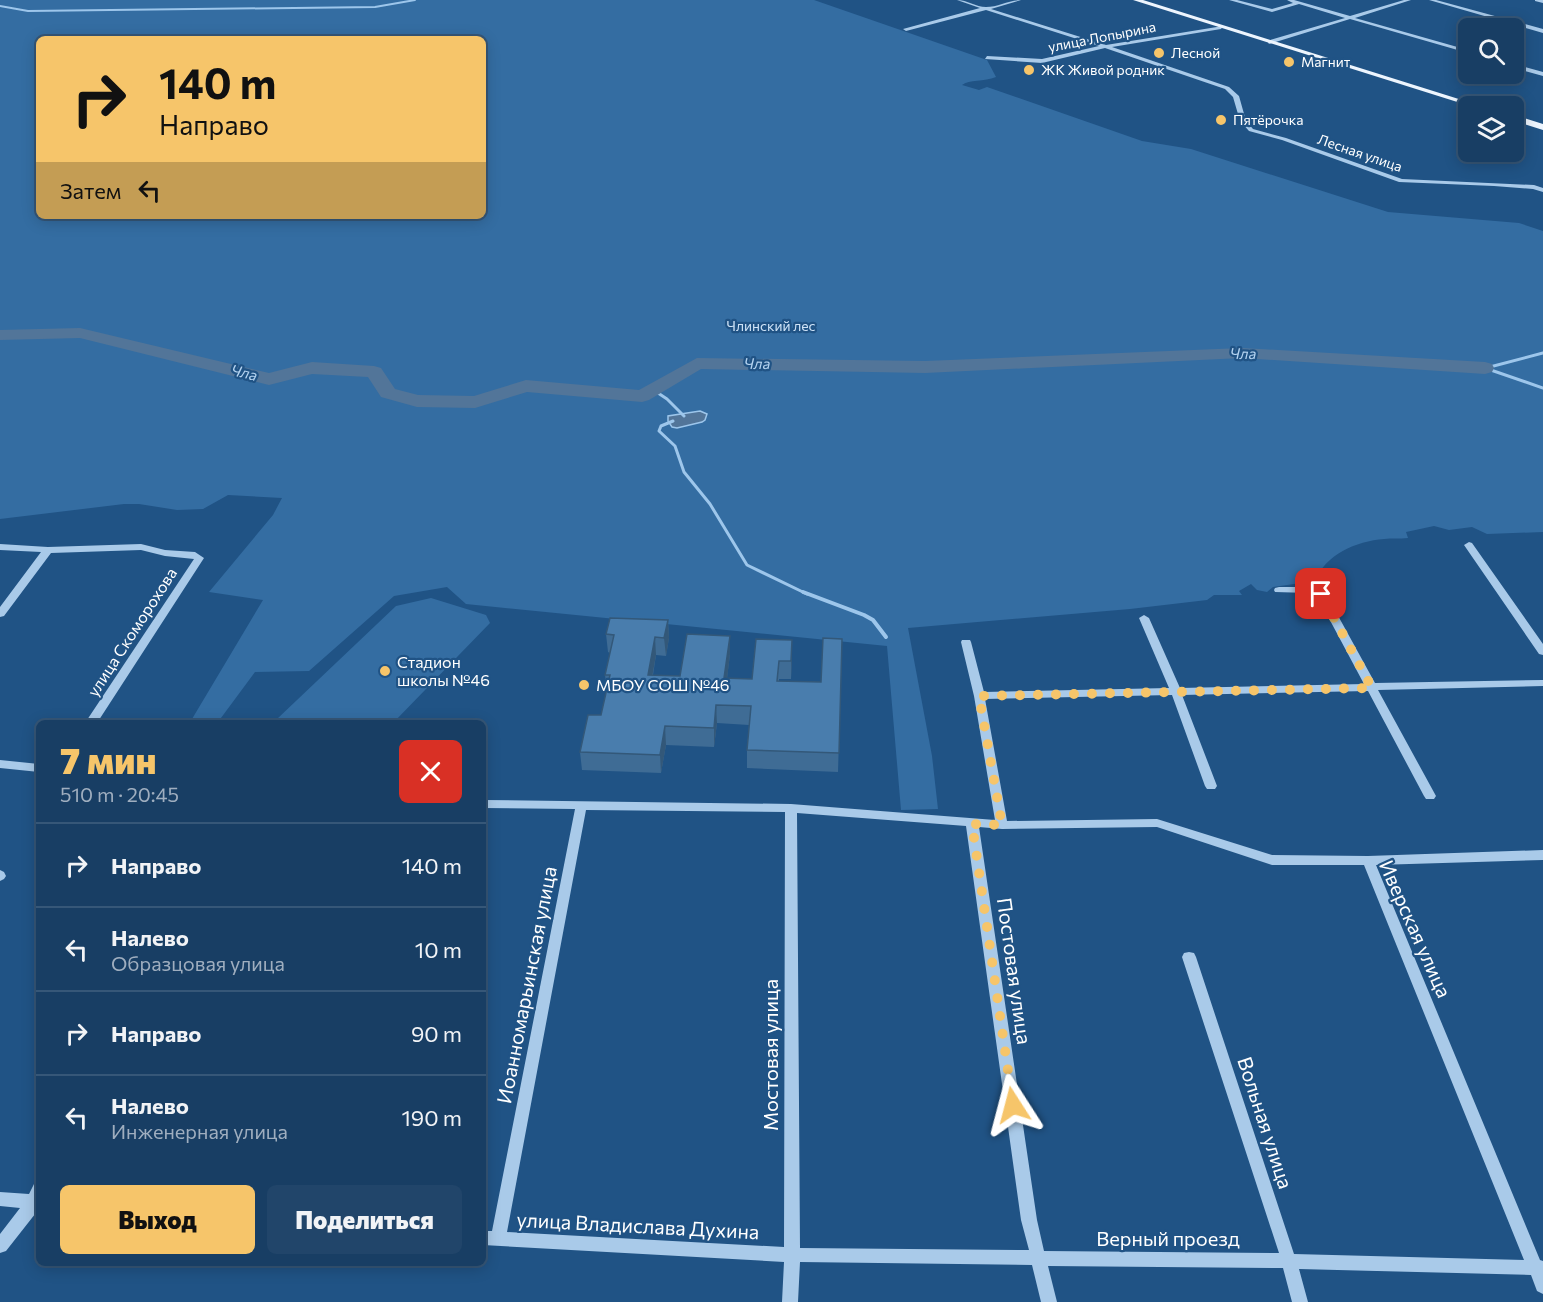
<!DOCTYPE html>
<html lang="ru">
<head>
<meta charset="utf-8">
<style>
  :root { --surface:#183e64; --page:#21456a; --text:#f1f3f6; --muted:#9faebf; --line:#365778; --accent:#f6c56a }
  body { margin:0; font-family:Commissioner,sans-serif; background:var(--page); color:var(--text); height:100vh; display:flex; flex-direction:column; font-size:22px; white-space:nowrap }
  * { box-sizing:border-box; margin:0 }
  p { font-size:20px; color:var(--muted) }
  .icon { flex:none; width:33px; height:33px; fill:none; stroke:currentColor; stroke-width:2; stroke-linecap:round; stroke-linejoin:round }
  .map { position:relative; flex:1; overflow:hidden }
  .panel { position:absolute; left:36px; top:720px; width:450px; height:546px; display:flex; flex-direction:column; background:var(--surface); border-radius:9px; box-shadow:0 3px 15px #0003,0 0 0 2px var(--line) }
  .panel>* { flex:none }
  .hud { position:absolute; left:36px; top:36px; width:450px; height:183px; border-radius:9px; box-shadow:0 3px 15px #0003,0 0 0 2px var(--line); background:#f6c56a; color:#111; overflow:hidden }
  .buttons { position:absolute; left:1458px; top:18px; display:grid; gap:12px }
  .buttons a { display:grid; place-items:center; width:66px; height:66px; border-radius:9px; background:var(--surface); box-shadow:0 3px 15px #0003,0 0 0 2px var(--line); font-size:30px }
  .pin { position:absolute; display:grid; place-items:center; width:51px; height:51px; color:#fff; margin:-26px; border-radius:12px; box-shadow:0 3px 9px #0006 }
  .me { position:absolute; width:66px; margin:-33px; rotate:351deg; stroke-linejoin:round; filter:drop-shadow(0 0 4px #0008) }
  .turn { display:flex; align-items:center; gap:21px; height:126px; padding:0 24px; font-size:27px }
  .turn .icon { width:78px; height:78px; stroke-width:2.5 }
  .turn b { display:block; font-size:42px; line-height:51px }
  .then { display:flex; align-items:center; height:57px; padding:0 24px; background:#0003; gap:12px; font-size:22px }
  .round { display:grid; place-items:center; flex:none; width:63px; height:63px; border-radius:9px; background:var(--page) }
  .head { display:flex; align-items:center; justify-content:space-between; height:102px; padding:0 24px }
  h1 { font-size:36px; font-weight:800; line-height:45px; color:var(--accent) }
  .cta { display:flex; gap:12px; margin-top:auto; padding:12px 24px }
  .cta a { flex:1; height:69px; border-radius:9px; background:var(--accent); color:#111; font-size:24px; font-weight:800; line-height:69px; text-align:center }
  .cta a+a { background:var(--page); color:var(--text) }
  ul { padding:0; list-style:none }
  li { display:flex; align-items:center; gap:18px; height:84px; padding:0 24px; border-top:2px solid var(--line) }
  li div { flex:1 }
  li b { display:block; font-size:22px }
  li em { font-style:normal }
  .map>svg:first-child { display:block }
  .green { fill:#346da2; fill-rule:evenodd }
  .water { fill:#527599; stroke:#9dc6eb; stroke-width:1.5 }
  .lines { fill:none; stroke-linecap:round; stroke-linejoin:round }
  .stream-far2 { stroke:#9dc6eb; stroke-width:2 }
  .stream-far1 { stroke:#9dc6eb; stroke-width:3 }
  .stream { stroke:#9dc6eb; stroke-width:4 }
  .river { fill:#527599; fill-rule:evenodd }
  .minor { fill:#a9cae9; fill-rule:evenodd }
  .major { fill:#edf5fe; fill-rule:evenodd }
  .wall { fill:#3f6c95 }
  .shaded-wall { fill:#335879 }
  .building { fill:#497dad; stroke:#335879; stroke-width:1.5 }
  .route { stroke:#f6c56a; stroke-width:10; stroke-dasharray:0 18 }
  .poi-dot { fill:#f6c56a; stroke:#205385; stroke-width:2 }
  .labels { text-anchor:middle; stroke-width:4.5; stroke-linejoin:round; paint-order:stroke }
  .far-street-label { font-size:14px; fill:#fff; stroke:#205385 }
  .far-poi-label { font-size:14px; fill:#fff; stroke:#205385; text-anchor:start }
  .far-park-label { font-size:14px; fill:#cee3f7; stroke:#205385 }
  .far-water-label { font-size:15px; font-style:italic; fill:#b5d4f1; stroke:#205385 }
  .street-label { font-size:16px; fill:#fff; stroke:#205385 }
  .poi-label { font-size:16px; fill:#fff; stroke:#205385; text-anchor:start }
  .near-street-label { font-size:20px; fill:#fff; stroke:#205385 }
</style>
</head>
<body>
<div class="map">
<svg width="1543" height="1302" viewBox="0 0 1543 1302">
  <rect width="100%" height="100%" fill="#205385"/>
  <!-- green -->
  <path class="green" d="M0 0H814L987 60 996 77C984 82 969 79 962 85L979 90 987 87 1142 141 1191 149 1388 212 1519 223 1543 231V532L1487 534 1472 527 1449 530 1434 526 1406 532 1408 538C1399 539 1392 538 1384 539 1356 541 1325 555 1315 581L1273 587 1267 592 1257 590 1251 584 1239 591 1242 595H1214L1207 600 1130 609 908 628 932 756 938 809 901 810 887 646 466 604 447 587 394 596 309 671 255 672 218 722 192 719 263 600 209 592 273 515 282 498 228 495 203 509 177 510 139 504H124L0 519ZM39 39H483V216H39Z
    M431 598 486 615 490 623 393 723H278L277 719 396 606Z"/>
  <!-- water -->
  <path class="water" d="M700 411 707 414 705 420 702 422 677 428 672 427 668 421V416Z"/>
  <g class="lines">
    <!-- stream-far2 -->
    <path class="stream-far2" d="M0 6 28 11 375 7 415 0"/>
    <!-- stream-far1 -->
    <path class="stream-far1" d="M1485 368 1543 388
      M1486 368 1543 353
      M652 389 667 399 684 416
      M673 421 661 426 659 431 675 446 684 472 710 504 747 565 807 594"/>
    <!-- stream -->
    <path class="stream" d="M803 592 864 615 873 620 886 637"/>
    <!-- river -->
    <path class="river" d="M80 328 269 373 312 362 374 366 381 368 395 389 418 395 474 396 526 380 639 390 697 358 925 361 1242 348 1485 362 1492 364 1494 368 1492 372 1485 374 1242 358 925 373 701 369 649 400 642 402 527 392 475 408 417 407 381 397 368 377 312 374 269 385 80 338 0 340V330Z"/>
    <!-- minor -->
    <path class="minor" d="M957 0C967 0 976 7 986 7 998 7 1009 0 1021 0L991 9 1106 45 1223 26 1221 29 1112 47 1229 87 1239 96 1246 121 1253 129 1286 138 1402 179 1534 185 1543 188V192L1533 189 1494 186 1399 182 1282 140 1249 131 1240 121 1233 97 1225 89 1105 48 1042 63 985 59 987 56 1042 59 1099 46 986 10 906 31 903 29 980 8Z
      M1229 0H1237L1272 9 1293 3 1287 0H1294L1350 16 1404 0H1411L1355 18 1468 50V53L1350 19 1269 44 1267 41 1345 18 1299 4 1272 12Z
      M1429 0H1436L1543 29V33Z
      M1535 0H1543V3L1535 1Z
      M1514 64 1543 72V76L1514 68Z
      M1469 542 1472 543 1543 644V655L1539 654 1464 545Z
      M0 544 48 547 141 544 165 550 195 552 204 558 97 723H85L194 559 165 556 141 550 51 553 4 616 0 617V607L41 552 0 550Z
      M1279 587H1310L1325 592 1375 683 1543 680V686L1378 690 1436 796 1434 799H1426L1424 796 1368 691 1182 695 1217 786 1215 789H1207L1205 786 1172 695 985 699 1007 821 1157 819 1272 855 1368 856 1543 850V860L1376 865 1540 1260 1543 1261V1294L1537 1291 1531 1275 1299 1269 1308 1302H1292L1283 1268 1048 1266 1057 1302H1041L1032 1265 800 1262 798 1302H782L784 1262 483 1245V1231H492L575 809 483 808V800L791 804 995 820 974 696 961 642 962 640H970L971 642 984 692 1169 688 1139 618 1144 615 1149 618 1180 688 1364 684 1317 596 1309 593 1275 592 1274 590 1275 588ZM586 810 785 812 784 1247 507 1232ZM797 813 966 826 1021 1220 1029 1250 800 1248ZM979 827 1002 829 1157 827 1272 865H1364L1524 1260 1294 1254 1196 957 1194 953 1189 952 1184 953 1182 957 1279 1253 1044 1251 1037 1220Z
      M0 760 39 764V772L0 768Z
      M0 870 4 872 6 876 4 879 0 881Z
      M39 1182V1209L6 1251 0 1253V1234L20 1208 0 1206V1192L29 1194 34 1184Z"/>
    <!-- major -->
    <path class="major" d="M1133 0H1143L1481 106H1470Z
      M1514 115 1543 124V130L1514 121Z"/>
  </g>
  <!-- wall -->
  <path class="wall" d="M668 620 669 638 666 656 656 655 653 675 680 676 730 654 727 678 752 679 756 639 792 658 791 679H779V681L821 682 842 639 838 772 747 768V750L749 725 717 723 714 747 666 745 661 773 582 770 580 752 601 715 607 690 605 675 610 653 608 652 606 634Z"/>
  <!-- shaded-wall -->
  <path class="shaded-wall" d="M668 620 669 638 666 656 664 638Z
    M730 636V654L725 696 724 678Z
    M655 637 656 655 649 694 648 675Z
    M792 640V658L791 679V661Z
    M716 705 717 723 714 747V728Z
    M665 726 666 745 661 773 660 755Z"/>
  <!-- building -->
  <path class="building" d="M610 618 668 620 664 638 655 637 648 675 680 676 687 634 730 636 724 678 752 679 756 639 792 640 791 661H779L777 681 821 682 823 638 842 639 839 753 747 750 751 706 716 705 714 728 665 726 660 755 580 752 588 715H601L610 675H605L614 635 606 634Z"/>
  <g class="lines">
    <!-- route -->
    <path class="route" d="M1013 1105 972 824 1002 825 979 696 1372 688 1321 594"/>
  </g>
  <!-- markers -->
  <g class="poi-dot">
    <circle cx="1159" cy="53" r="6"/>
    <circle cx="1289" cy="62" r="6"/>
    <circle cx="1029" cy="70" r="6"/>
    <circle cx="1221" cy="120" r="6"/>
    <circle cx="385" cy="671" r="6"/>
    <circle cx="584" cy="685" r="6"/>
  </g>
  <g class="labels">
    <!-- far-street labels -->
    <g class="far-street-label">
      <text transform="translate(1102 37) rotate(-11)" y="5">улица Лопырина</text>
      <text transform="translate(1360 153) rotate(19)" y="5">Лесная улица</text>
    </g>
    <!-- far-poi labels -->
    <g class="far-poi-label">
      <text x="1171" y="58">Лесной</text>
      <text x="1301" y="67">Магнит</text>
      <text x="1041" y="75">ЖК Живой родник</text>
      <text x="1233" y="125">Пятёрочка</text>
    </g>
    <!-- far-park labels -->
    <g class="far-park-label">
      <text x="771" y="331">Члинский лес</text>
    </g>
    <!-- far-water labels -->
    <g class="far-water-label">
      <text transform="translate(1243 354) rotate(1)" y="5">Чла</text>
      <text transform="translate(757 364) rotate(1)" y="5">Чла</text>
      <text transform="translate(244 373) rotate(14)" y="5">Чла</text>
    </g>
    <!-- street labels -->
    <g class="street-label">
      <text transform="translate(132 632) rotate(-57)" y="6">улица Скоморохова</text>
    </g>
    <!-- poi labels -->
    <g class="poi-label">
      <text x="397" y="668">Стадион<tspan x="397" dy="18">школы №46</tspan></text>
      <text x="596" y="691">МБОУ СОШ №46</text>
    </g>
    <!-- near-street labels -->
    <g class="near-street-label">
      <text transform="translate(1415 929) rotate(66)" y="7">Иверская улица</text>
      <text transform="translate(1014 971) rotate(82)" y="7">Постовая улица</text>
      <text transform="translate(527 985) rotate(-79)" y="7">Иоанномарьинская улица</text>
      <text transform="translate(771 1055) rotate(-90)" y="7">Мостовая улица</text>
      <text transform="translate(1265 1123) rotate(72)" y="7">Вольная улица</text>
      <text transform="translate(638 1226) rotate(3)" y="7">улица Владислава Духина</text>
      <text x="1168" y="1246">Верный проезд</text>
    </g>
  </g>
</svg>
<div class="buttons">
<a><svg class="icon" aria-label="search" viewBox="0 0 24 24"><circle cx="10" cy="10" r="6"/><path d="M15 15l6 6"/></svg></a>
<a><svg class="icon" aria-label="layers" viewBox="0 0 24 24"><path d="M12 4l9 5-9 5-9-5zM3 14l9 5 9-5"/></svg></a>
</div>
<div class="pin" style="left:1321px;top:594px;background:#d93025"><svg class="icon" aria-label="arrive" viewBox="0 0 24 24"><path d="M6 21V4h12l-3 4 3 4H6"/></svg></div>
<svg class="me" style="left:1013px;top:1105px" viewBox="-20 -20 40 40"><path d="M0-17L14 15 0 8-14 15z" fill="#f6c56a" stroke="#fff" stroke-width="4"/></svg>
<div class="hud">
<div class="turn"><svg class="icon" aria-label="right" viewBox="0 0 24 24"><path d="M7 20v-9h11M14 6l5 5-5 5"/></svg><div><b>140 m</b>Направо</div></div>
<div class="then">Затем<svg class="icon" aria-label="left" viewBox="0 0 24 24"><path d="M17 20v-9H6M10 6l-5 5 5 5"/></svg></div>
</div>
<section class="panel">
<div class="head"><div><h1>7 мин</h1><p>510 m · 20:45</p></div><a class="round" style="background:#d93025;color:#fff"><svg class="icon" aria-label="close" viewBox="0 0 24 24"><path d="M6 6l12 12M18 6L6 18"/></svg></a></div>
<ul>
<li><svg class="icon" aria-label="right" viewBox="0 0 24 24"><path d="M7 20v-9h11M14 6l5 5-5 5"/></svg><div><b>Направо</b></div><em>140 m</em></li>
<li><svg class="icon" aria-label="left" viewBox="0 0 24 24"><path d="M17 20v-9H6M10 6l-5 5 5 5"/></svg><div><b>Налево</b><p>Образцовая улица</p></div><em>10 m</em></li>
<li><svg class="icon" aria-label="right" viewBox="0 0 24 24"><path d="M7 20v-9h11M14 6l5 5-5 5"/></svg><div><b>Направо</b></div><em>90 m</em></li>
<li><svg class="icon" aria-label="left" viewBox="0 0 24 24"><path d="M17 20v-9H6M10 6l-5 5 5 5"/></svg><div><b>Налево</b><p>Инженерная улица</p></div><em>190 m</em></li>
</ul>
<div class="cta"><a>Выход</a><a>Поделиться</a></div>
</section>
</div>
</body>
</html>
